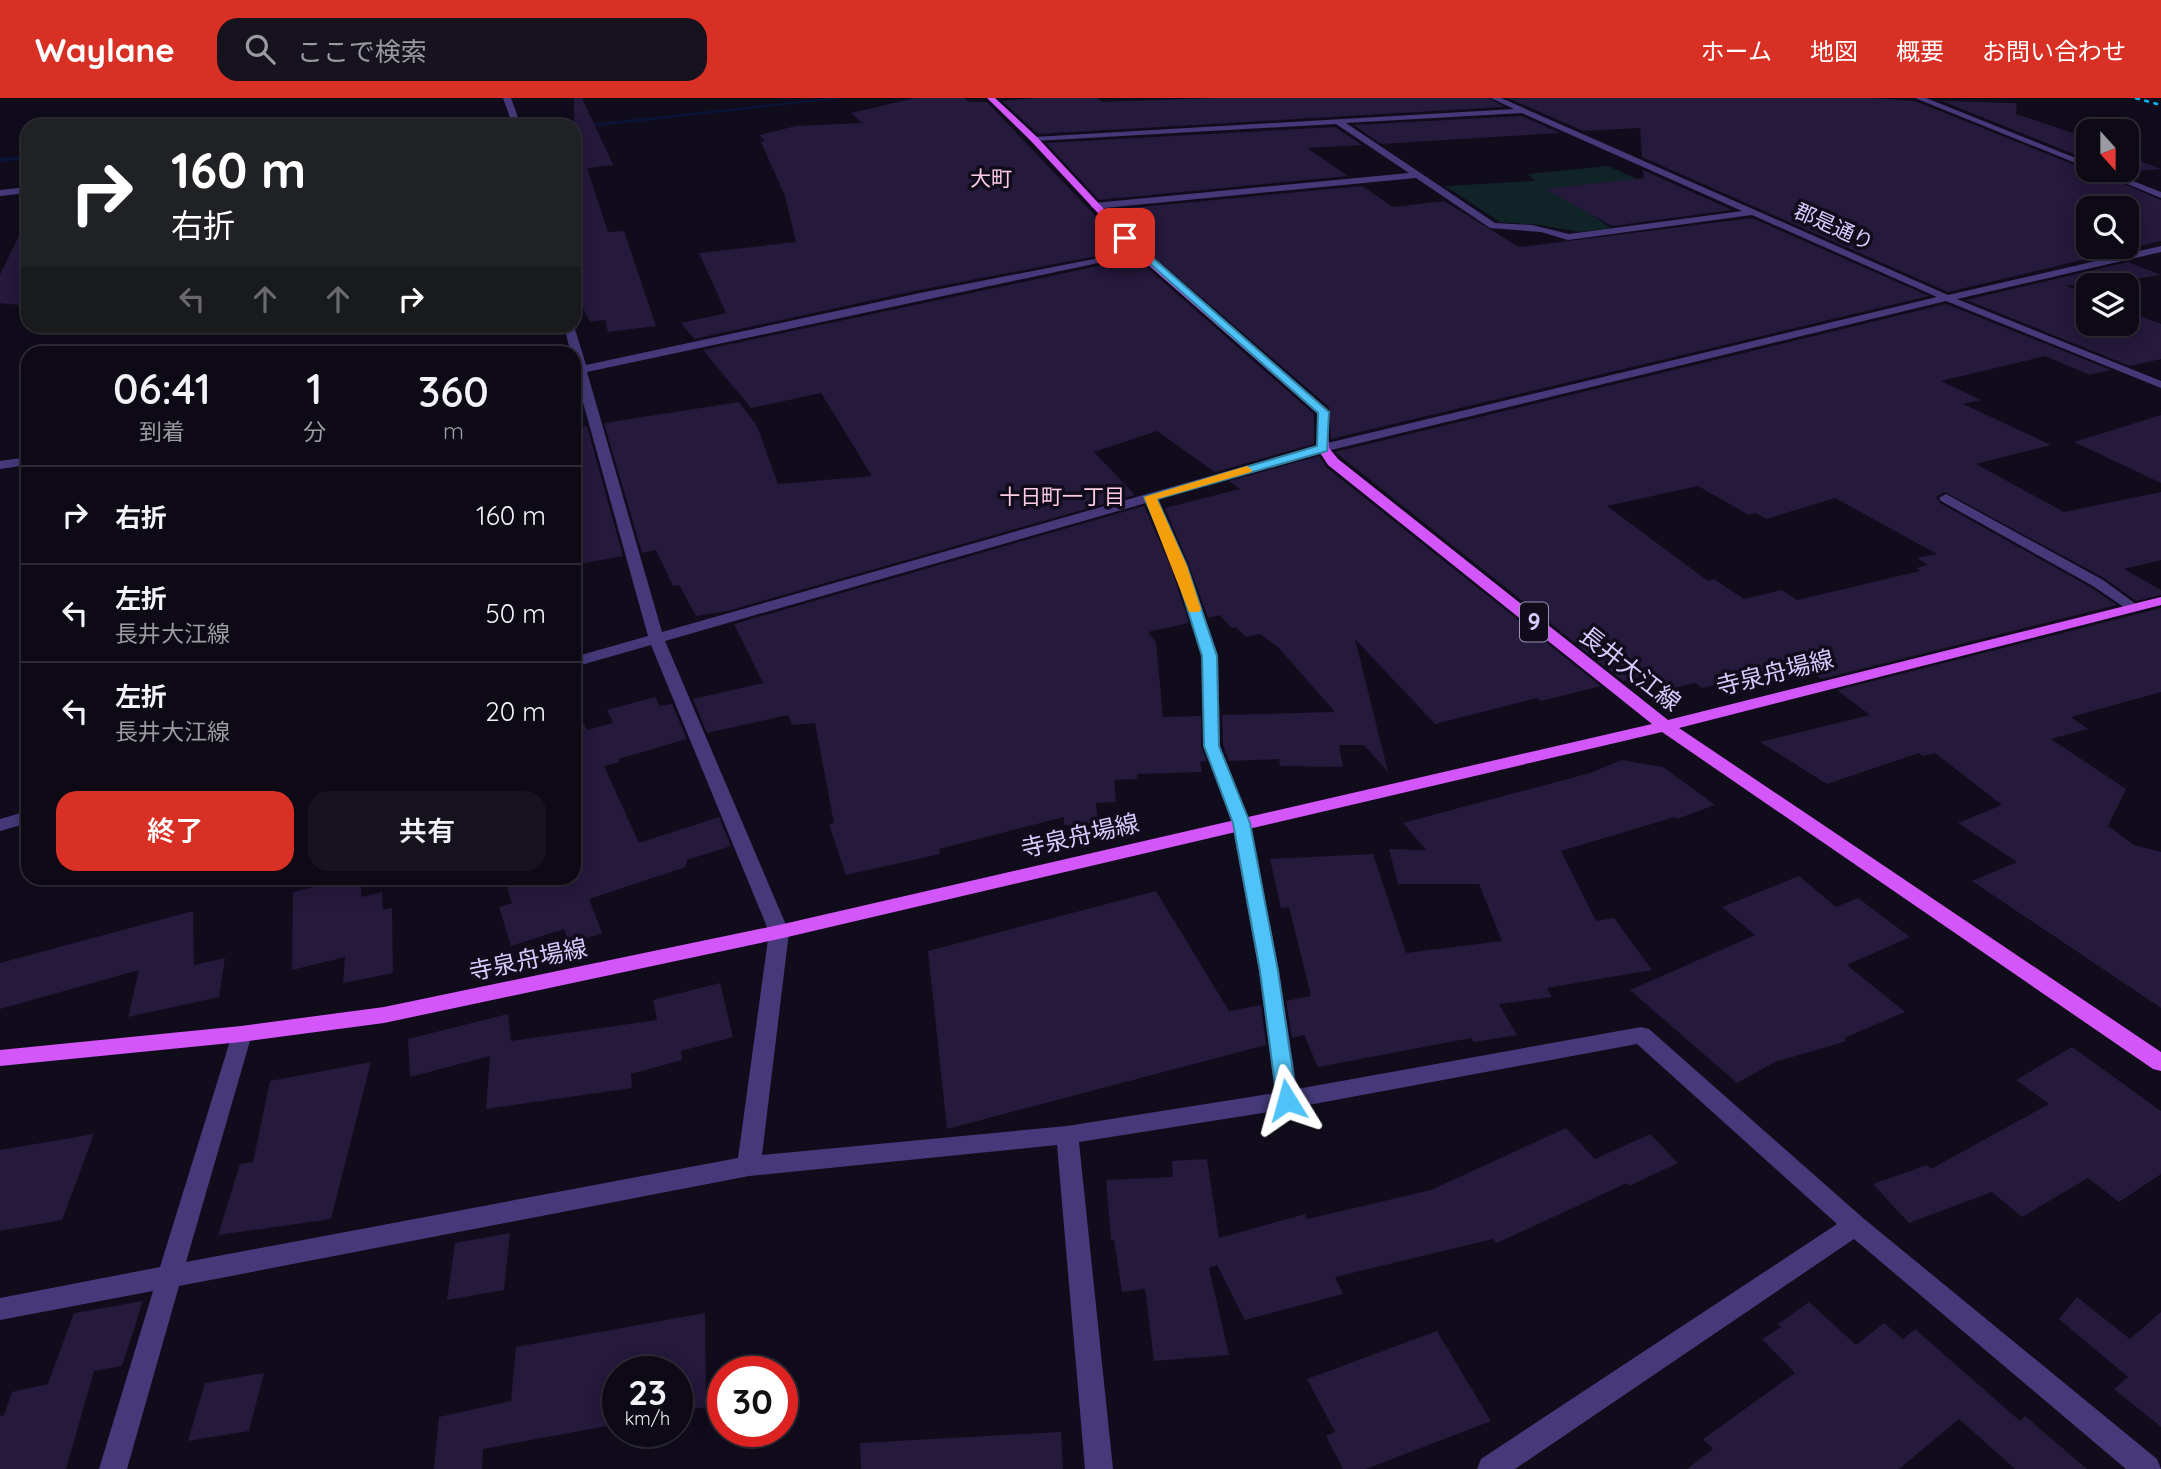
<!DOCTYPE html>
<html lang="ja">
<head>
<meta charset="utf-8">
<style>
  :root { --surface:#0d0915; --page:#16121e; --text:#f1f3f6; --muted:#9a9aa0; --line:#2d2a34; --accent:#d93025 }
  body { margin:0; font-family:Quicksand,"Noto Sans JP",sans-serif; background:var(--page); color:var(--text); height:100vh; display:flex; flex-direction:column; font-size:26px; white-space:nowrap }
  * { box-sizing:border-box; margin:0 }
  p { font-size:23px; color:var(--muted) }
  .icon { flex:none; width:38px; height:38px; fill:none; stroke:currentColor; stroke-width:2; stroke-linecap:round; stroke-linejoin:round }
  .map { position:relative; flex:1; overflow:hidden }
  .sheet { position:absolute; left:21px; top:248px; width:560px; height:539px; display:flex; flex-direction:column; background:var(--surface); border-radius:21px; box-shadow:0 4px 18px #0003,0 0 0 2px var(--line) }
  .sheet>* { flex:none }
  .top-card { position:absolute; left:21px; top:21px; width:560px; height:214px; border-radius:21px; box-shadow:0 4px 18px #0003,0 0 0 2px var(--line); background:#202124; color:#fff; overflow:hidden }
  .needle { width:46px; rotate:159deg }
  .controls { position:absolute; left:2076px; top:21px; display:grid; gap:14px }
  .controls a { display:grid; place-items:center; width:63px; height:63px; border-radius:14px; background:var(--surface); box-shadow:0 4px 18px #0003,0 0 0 2px var(--line); font-size:35px }
  .speed { position:absolute; left:602px; top:1258px; display:flex; gap:14px; font-size:35px; font-weight:700; text-align:center }
  .speed>* { display:grid; place-content:center; width:91px; height:91px; border-radius:50%; background:var(--surface); box-shadow:0 4px 18px #0003,0 0 0 2px var(--line); line-height:1 }
  .speed small { font-size:18px; font-weight:400 }
  .speed .limit { border:10px solid #d22; background:#fff; color:#111 }
  .pin { position:absolute; display:grid; place-items:center; width:60px; height:60px; color:#fff; margin:-30px; border-radius:14px; box-shadow:0 4px 10px #0006 }
  .me { position:absolute; width:77px; margin:-38px; rotate:352deg; stroke-linejoin:round; filter:drop-shadow(0 0 5px #0008) }
  .turn { display:flex; align-items:center; gap:24px; height:147px; padding:0 35px; font-size:32px }
  .turn .icon { width:91px; height:91px; stroke-width:2.5 }
  .turn b { display:block; font-size:49px; line-height:60px }
  .lanes { display:flex; align-items:center; height:66px; padding:0 35px; background:#0003; justify-content:center; gap:35px; direction:ltr }
  .lanes .off { opacity:.35 }
  .eta { display:flex; justify-content:space-evenly; align-items:center; height:119px; text-align:center }
  .eta b { font-size:42px; font-weight:600; line-height:49px }
  .action { display:flex; gap:14px; margin-top:auto; padding:14px 35px }
  .action a { flex:1; height:80px; border-radius:21px; background:var(--accent); color:#fff; font-size:28px; font-weight:600; line-height:80px; text-align:center }
  .action a+a { background:var(--page); color:var(--text) }
  ul { padding:0; list-style:none }
  li { display:flex; align-items:center; gap:21px; height:98px; padding:0 35px; border-top:2px solid var(--line) }
  li div { flex:1 }
  li b { display:block; font-size:26px }
  li em { font-style:normal }
  header { display:flex; align-items:center; gap:42px; box-sizing:border-box; height:98px; padding:0 35px; background:var(--accent); color:#fff }
  header strong { font-size:33px }
  nav { display:flex; gap:38px; margin-inline-start:auto; font-size:24px }
  .search { width:490px; height:63px; background:var(--page); display:flex; align-items:center; gap:18px; box-sizing:border-box; padding:0 24px; border-radius:21px; color:var(--muted); font-size:26px }
  .map>svg:first-child { display:block }
  .green { fill:#102326 }
  .lines { fill:none; stroke-linecap:round; stroke-linejoin:round }
  .stream { fill:#0a1437; fill-rule:evenodd }
  .building { fill:#25193c; fill-rule:evenodd }
  .minor { fill:#453979; fill-rule:evenodd }
  .major { fill:#d256f8; fill-rule:evenodd }
  .rail { stroke:#0ab3e9; stroke-width:2.5; stroke-dasharray:5 4.5; stroke-linecap:butt }
  .route { fill:#4fc3f7; stroke:#337fa1; stroke-width:2 }
  .slow { fill:#f59e0b }
  .labels { text-anchor:middle; stroke-width:7; stroke-linejoin:round; paint-order:stroke }
  .far-neighbourhood-label { font-size:21px; fill:#fdcce4; stroke:#110c1c }
  .far-street-label { font-size:21px; fill:#d7cafd; stroke:#110c1c }
  .shield { fill:#110c1c; stroke:#9c91ba; stroke-width:2 }
  .shield-label { font-size:23px; font-weight:bold; fill:#d7cafd }
  .street-label { font-size:24px; fill:#d7cafd; stroke:#110c1c }
</style>
</head>
<body>
<header>
<strong>Waylane</strong>
<div class="search"><svg class="icon" aria-label="search" viewBox="0 0 24 24"><circle cx="10" cy="10" r="6"/><path d="M15 15l6 6"/></svg>ここで検索</div>
<nav><a>ホーム</a><a>地図</a><a>概要</a><a>お問い合わせ</a></nav>
</header>
<div class="map">
<svg width="2161" height="1371" viewBox="0 0 2161 1371">
  <rect width="100%" height="100%" fill="#110c1c"/>
  <!-- green -->
  <path class="green" d="M1608 68 1690 105 1592 117 1611 130 1580 134 1540 127 1500 124 1445 88 1535 83 1528 76Z"/>
  <g class="lines">
    <!-- stream -->
    <path class="stream" d="M828 0H845L574 31V28H572Z
      M28 57V61L0 64V60Z"/>
  </g>
  <!-- building -->
  <path class="building" d="M574 0H582L613 67 587 70 608 134 624 133 656 228 608 234 605 222 590 224 574 192Z
    M915 0H964L969 4H987L1128 152 919 192 694 241 681 225 726 215 699 155 796 144 785 98 761 44 765 43 759 37 796 28 862 25 851 15Z
    M1034 0H1098L1102 4 1215 0H1489L1504 9 1038 36 1002 3Z
    M1508 0H1873L1915 3 2087 72H2092L2161 102V143L1948 194 1642 59 1640 30 1583 33ZM2088 110H2126V149H2088Z
    M1942 3 2017 5 2016 16 2088 40V62Z
    M1522 18 1560 35 1381 46 1354 27Z
    M1335 29 1362 47 1307 50 1348 78 1099 102 1046 45Z
    M2126 58 2161 71 2119 75 2112 72H2126Z
    M1643 72 1732 112 1612 128 1545 91 1644 80Z
    M1362 88 1393 109 1444 103 1519 149 1752 120 1929 198 1331 341 1329 309 1145 151 1109 112Z
    M28 119V208L0 205V177Z
    M1136 160 1314 316V346L1215 374 1157 333 1094 354 1135 397 727 513 696 518 679 487 673 488 656 452 642 455 604 325 739 304 757 328 778 386 872 378 821 295 751 310 703 252Z
    M2128 164 2161 177 2097 187H2065L2088 197V226H2126V212L2161 226V261L2130 268 1966 202Z
    M1946 206 2111 272 2090 277 2045 258 1941 283 1981 302 1963 306 2051 347 1976 366 2064 414 2161 394V462L2124 471 2161 492V497L2136 503 2104 480 1945 394 1936 399 1940 405 2092 490 2117 507 1821 581 1801 566 1702 590 1695 585 1674 590 1655 575 1623 583 1335 354ZM1698 388 1749 417 1756 415 1766 421 1835 400 1937 456 1917 460 1928 467 1916 470 1920 473 1797 502 1782 492 1744 501 1714 481 1708 483 1607 408Z
    M2161 317V385L2074 344Z
    M587 328 623 458 574 467V330Z
    M1319 358 1326 369 1601 588 1541 603 1537 600 1435 626 1355 541 1388 674 1364 647H1339L1343 669 1280 668 1279 661 1229 663 1223 647 1222 617 1335 614 1279 550 1260 536 1246 539 1236 529 1231 530 1220 517 1208 520 1189 467 1165 410 1240 391 1229 383Z
    M1144 408 1171 469 1189 525 1148 534 1156 544 1163 619 1201 618V648L1207 663 1200 664 1202 674 1137 676 1138 681 1114 682 1116 704 1096 705 1098 726 1064 727V719L939 751 940 756 846 777 829 726 834 725 815 625 792 627 788 617 707 635 693 601 763 585 734 526Z
    M2161 510V594L2071 619 2088 631 2051 641 2126 691 2108 728 2134 747 2161 754V910L1972 783 2017 764 1958 725 2002 707 1935 655 1923 658 1919 655 1827 686 1760 644 1870 617 1837 592Z
    M655 599 660 608 672 606 687 641 618 661 619 664 604 668 639 745 719 719 731 748 687 762 686 769 589 801 602 835 569 846 564 831 511 848 499 809 512 805 504 780H574V603L587 632 613 625 607 612Z
    M1622 662 1663 669 1715 707 1677 721 1675 719 1561 753 1596 823 1614 820 1652 872 1547 890 1552 899 1499 906 1517 937 1474 944 1471 940 1318 969 1304 937 1292 940 1286 903 1311 898 1289 809 1281 810 1270 761 1373 756 1406 855 1502 843 1479 786H1398L1389 751 1426 752 1403 725 1590 675Z
    M1799 778 1836 809 1858 800 1910 839 1847 867 1905 914 1844 940 1847 943 1775 964 1737 985 1630 892 1755 837 1722 809Z
    M351 780H361V799L382 794 383 812 392 810 393 875 343 885 345 859 292 872 293 794Z
    M1156 793 1229 913 1261 907 1266 947 947 1031 928 853Z
    M193 813 194 867 225 860 219 899 128 919 139 872 0 911V865Z
    M720 885 733 939 681 953 682 962 631 976 632 990 486 1011 490 958 410 979 408 941 508 916 511 943 657 922 653 902Z
    M2072 949 2161 1013V1076L2119 1104 2088 1080 2022 1119 1992 1094 1909 1125 1873 1086 1927 1067 1931 1071 2049 1006 2016 982Z
    M371 964 331 1121 218 1137 240 1066 253 1064 270 983Z
    M1566 1030 1595 1061 1650 1036 1678 1065 1629 1088 1627 1085 1497 1145 1493 1141 1335 1179 1343 1196 1245 1222 1217 1167 1209 1170 1229 1257 1154 1263 1145 1191 1122 1194 1114 1142H1111L1106 1082 1173 1079 1172 1063 1207 1061 1219 1140 1305 1116 1307 1121 1431 1092Z
    M94 1036 62 1122 0 1133V1052Z
    M510 1135 504 1192 447 1202 455 1145Z
    M2077 1199 2130 1241 2161 1214V1329L2114 1291 2128 1279 2059 1221Z
    M143 1203 122 1268 94 1273 66 1371H0V1318L4 1317 12 1294 48 1286 74 1215Z
    M1809 1204 1856 1247 1884 1225 1903 1241 1915 1231 2020 1323 2025 1318 2087 1371H2015L1959 1321 1899 1371H1687L1713 1351 1703 1341 1795 1275 1762 1241 1781 1229 1778 1226Z
    M705 1215 706 1309 677 1314V1274H618V1326L483 1351 482 1371H434L439 1319 511 1303 516 1249Z
    M1437 1233 1491 1323 1366 1371H1343L1326 1338 1335 1334 1307 1281Z
    M264 1275 249 1333 188 1343 205 1285Z
    M1061 1334 1063 1371H861L860 1345Z"/>
  <g class="lines">
    <!-- minor -->
    <path class="minor" d="M503 0H511L521 28H513Z
      M1491 0H1501L1948 197 2161 148V154L1957 201 2161 283V290L1946 203 1327 353 1158 401 1187 468 1218 557 1220 648 1250 725 1279 873 1297 991 1641 929 1649 931 1863 1120 2157 1361 2161 1371H2126L1854 1141 1515 1371H1477L1481 1361 1837 1126 1637 946 1287 1011 1079 1044 1113 1371H1085L1057 1047 749 1078 179 1188 127 1371H99L153 1193 0 1222V1200L160 1169 234 930 241 928 248 930 252 936 186 1164 738 1060 769 834 651 547 574 569V559L648 538 574 272V256H571L564 228H574L586 267 920 195 1140 152 1145 155 587 274 662 534 1319 347 1937 199 1752 117 1568 142 1541 134 1490 130 1416 80 1094 111 1090 108 1094 105 1409 75 1336 26 1034 43 1030 41 1034 39 1514 11ZM1522 15 1742 113 1569 136 1532 127 1495 125 1346 25ZM1146 405 1173 468 1202 557 1204 648 1232 725 1259 873 1275 995 1067 1028 762 1057 789 834 665 543Z
      M1915 0H1926L2088 65V70Z
      M2094 72H2105L2161 94V100Z
      M28 89V95L0 98V92Z
      M28 359V367L0 371V363Z
      M1946 396 2103 482 2140 509 2133 513 2128 512 2093 488 1941 403 1939 400Z
      M28 713V725L0 733V721Z"/>
    <!-- major -->
    <path class="major" d="M987 0H995L1037 39 1143 153 1327 311 1329 350 1338 361 1668 622 2161 499V507L1679 630 2161 954V973L2153 971 1662 634 779 841 384 925 241 944 0 968V952L241 928 384 909 779 827 1652 626 1328 367 1317 350V315L1137 157 1031 43Z"/>
    <!-- rail -->
    <path class="rail" d="M2135 0 2161 7"/>
  </g>
  <!-- route -->
  <path class="route" d="M1122 138H1128L1329 314 1327 353 1157 401 1187 468 1217 558 1219 648 1250 725 1278 873 1297 1002 1294 1007 1287 1010 1280 1007 1277 1002 1260 873 1233 725 1204 648 1202 558 1174 468 1144 399 1317 348 1318 315 1122 141Z"/>
  <!-- slow -->
  <path class="slow" d="M1247 368 1252 372 1251 374 1157 401 1187 468 1201 511 1199 514H1189L1144 399Z"/>
  <g class="labels">
    <!-- far-neighbourhood labels -->
    <g class="far-neighbourhood-label">
      <text x="991" y="88">大町</text>
      <text x="1062" y="406">十日町一丁目</text>
    </g>
    <!-- far-street labels -->
    <g class="far-street-label">
      <text transform="translate(1834 129) rotate(24)" y="7">郡是通り</text>
    </g>
    <!-- shield labels -->
    <rect class="shield" x="1520" y="504.5" width="28" height="39" rx="5"/>
    <g class="shield-label">
      <text x="1534" y="532">9</text>
    </g>
    <!-- street labels -->
    <g class="street-label">
      <text transform="translate(1630 571) rotate(38)" y="8">長井大江線</text>
      <text transform="translate(1775 575) rotate(-14)" y="8">寺泉舟場線</text>
      <text transform="translate(1080 738) rotate(-13)" y="8">寺泉舟場線</text>
      <text transform="translate(528 862) rotate(-12)" y="8">寺泉舟場線</text>
    </g>
  </g>
</svg>
<div class="controls">
<a><svg class="needle" viewBox="-14 -14 28 28"><path d="M0-13l5 13h-10z" fill="#e53935"/><path d="M0 13l5-13h-10z" fill="#9a9aa0"/></svg></a>
<a><svg class="icon" aria-label="search" viewBox="0 0 24 24"><circle cx="10" cy="10" r="6"/><path d="M15 15l6 6"/></svg></a>
<a><svg class="icon" aria-label="layers" viewBox="0 0 24 24"><path d="M12 4l9 5-9 5-9-5zM3 14l9 5 9-5"/></svg></a>
</div>
<div class="speed"><div>23<small>km/h</small></div><div class="limit">30</div></div>
<div class="pin" style="left:1125px;top:140px;background:#d93025"><svg class="icon" aria-label="arrive" viewBox="0 0 24 24"><path d="M6 21V4h12l-3 4 3 4H6"/></svg></div>
<svg class="me" style="left:1287px;top:1002px" viewBox="-20 -20 40 40"><path d="M0-17L14 15 0 8-14 15z" fill="#4fc3f7" stroke="#fff" stroke-width="4"/></svg>
<div class="top-card">
<div class="turn"><svg class="icon" aria-label="right" viewBox="0 0 24 24"><path d="M7 20v-9h11M14 6l5 5-5 5"/></svg><div><b>160 m</b>右折</div></div>
<div class="lanes"><svg class="icon off" aria-label="left" viewBox="0 0 24 24"><path d="M17 20v-9H6M10 6l-5 5 5 5"/></svg><svg class="icon off" aria-label="ahead" viewBox="0 0 24 24"><path d="M12 20V5M6 11l6-6 6 6"/></svg><svg class="icon off" aria-label="ahead" viewBox="0 0 24 24"><path d="M12 20V5M6 11l6-6 6 6"/></svg><svg class="icon" aria-label="right" viewBox="0 0 24 24"><path d="M7 20v-9h11M14 6l5 5-5 5"/></svg></div>
</div>
<section class="sheet">
<div class="eta">
<div><b>06:41</b><p>到着</p></div>
<div><b>1</b><p>分</p></div>
<div><b>360</b><p>m</p></div>
</div>
<ul>
<li><svg class="icon" aria-label="right" viewBox="0 0 24 24"><path d="M7 20v-9h11M14 6l5 5-5 5"/></svg><div><b>右折</b></div><em>160 m</em></li>
<li><svg class="icon" aria-label="left" viewBox="0 0 24 24"><path d="M17 20v-9H6M10 6l-5 5 5 5"/></svg><div><b>左折</b><p>長井大江線</p></div><em>50 m</em></li>
<li><svg class="icon" aria-label="left" viewBox="0 0 24 24"><path d="M17 20v-9H6M10 6l-5 5 5 5"/></svg><div><b>左折</b><p>長井大江線</p></div><em>20 m</em></li>
</ul>
<div class="action"><a>終了</a><a>共有</a></div>
</section>
</div>
</body>
</html>
